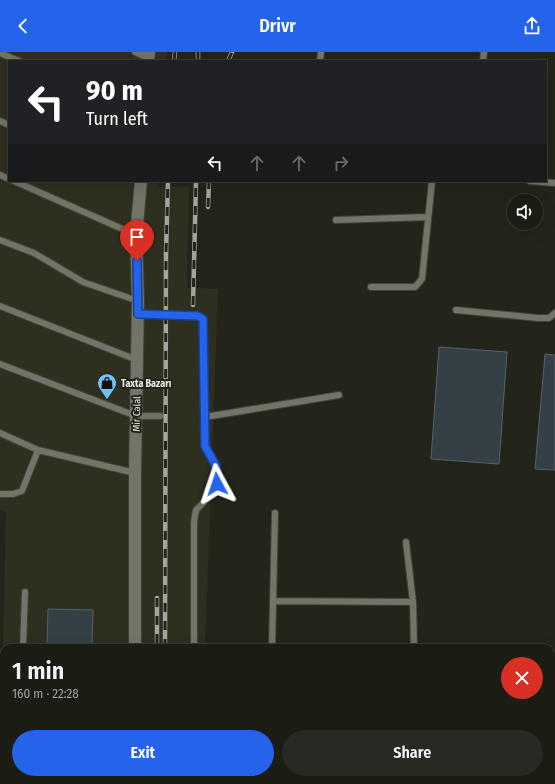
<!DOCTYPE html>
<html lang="en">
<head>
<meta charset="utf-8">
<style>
  :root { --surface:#1b1c14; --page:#282922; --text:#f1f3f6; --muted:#a0a1a0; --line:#393a34; --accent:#2563eb }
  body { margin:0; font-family:"Fira Sans Condensed",sans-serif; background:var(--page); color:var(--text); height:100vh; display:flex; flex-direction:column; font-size:15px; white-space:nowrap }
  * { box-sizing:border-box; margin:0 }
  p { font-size:13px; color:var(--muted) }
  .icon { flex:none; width:22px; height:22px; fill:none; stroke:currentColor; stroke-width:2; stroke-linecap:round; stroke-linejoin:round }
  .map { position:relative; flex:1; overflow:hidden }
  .sheet { position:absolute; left:0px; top:592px; width:555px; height:140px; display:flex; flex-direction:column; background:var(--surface); border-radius:12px 12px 0 0; box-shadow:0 4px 16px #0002,0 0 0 1px var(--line) }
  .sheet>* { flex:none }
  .guide { position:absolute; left:8px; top:8px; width:539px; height:122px; border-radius:0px; box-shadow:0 4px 16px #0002,0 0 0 1px var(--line); background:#202124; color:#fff; overflow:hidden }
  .fabs { position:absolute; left:507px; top:142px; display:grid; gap:8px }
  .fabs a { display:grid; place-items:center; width:36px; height:36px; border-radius:50%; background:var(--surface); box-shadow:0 4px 16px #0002,0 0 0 1px var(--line); font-size:20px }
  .pin { position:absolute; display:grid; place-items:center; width:34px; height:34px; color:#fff; margin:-41px -17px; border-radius:50% 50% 50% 0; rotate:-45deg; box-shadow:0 0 4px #0007 }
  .pin .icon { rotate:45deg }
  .me { position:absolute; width:44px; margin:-22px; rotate:355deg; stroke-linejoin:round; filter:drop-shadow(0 0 3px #0008) }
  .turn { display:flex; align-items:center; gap:14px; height:84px; padding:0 12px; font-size:18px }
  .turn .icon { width:52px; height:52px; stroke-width:2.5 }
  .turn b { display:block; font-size:28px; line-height:34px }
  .lanes { display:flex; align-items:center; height:38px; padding:0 12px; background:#0003; justify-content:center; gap:20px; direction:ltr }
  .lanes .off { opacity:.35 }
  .round { display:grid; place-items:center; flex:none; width:42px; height:42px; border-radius:21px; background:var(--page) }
  .headline { display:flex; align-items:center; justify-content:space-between; height:68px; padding:0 12px }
  h1 { font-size:24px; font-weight:600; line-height:30px }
  .button { display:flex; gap:8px; margin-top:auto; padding:8px 12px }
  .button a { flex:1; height:46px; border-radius:24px; background:var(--accent); color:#fff; font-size:16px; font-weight:600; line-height:46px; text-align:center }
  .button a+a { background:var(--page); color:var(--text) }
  header { display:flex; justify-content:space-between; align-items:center; height:52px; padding:0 12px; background:var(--accent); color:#fff; font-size:18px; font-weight:600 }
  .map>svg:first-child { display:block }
  .built { fill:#2e2f1e }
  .building { fill:#343f46; stroke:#566169 }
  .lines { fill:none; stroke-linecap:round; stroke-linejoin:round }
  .lane-casing { stroke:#41423a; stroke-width:8 }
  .street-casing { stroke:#41423a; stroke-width:14 }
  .lane { stroke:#737468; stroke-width:6 }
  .street { stroke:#737468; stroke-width:12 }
  .rail-casing { stroke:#a4a59d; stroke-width:4.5 }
  .rail { stroke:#24251a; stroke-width:3; stroke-dasharray:9; stroke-linecap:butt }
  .route-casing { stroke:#184099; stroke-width:10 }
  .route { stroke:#2563eb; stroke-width:7 }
  .labels { text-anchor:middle; stroke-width:4; stroke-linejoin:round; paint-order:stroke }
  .poi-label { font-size:10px; font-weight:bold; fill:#e7e8e1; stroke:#24251a; text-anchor:start }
  .street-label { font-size:10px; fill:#e7e8e1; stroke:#24251a }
</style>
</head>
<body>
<header><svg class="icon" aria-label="back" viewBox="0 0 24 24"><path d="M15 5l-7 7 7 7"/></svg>Drivr<svg class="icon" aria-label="share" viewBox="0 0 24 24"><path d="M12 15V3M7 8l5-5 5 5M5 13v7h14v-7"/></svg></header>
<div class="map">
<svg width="555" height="732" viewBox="0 0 555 732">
  <rect width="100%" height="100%" fill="#24251a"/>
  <!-- built -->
  <path class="built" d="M0 0H167L166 9H9V129H158V135L189 134 187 236 218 237 205 596H4V728H97V732H0L6 460 0 459Z"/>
  <!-- building -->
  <path class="building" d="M439 295 507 300 499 412 431 407Z
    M545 302 555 303V418L535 417Z
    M48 557 93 558 92 596H47Z
    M551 622 555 623V655L551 654Z
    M551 686 555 687V716L551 715Z
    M42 728 88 729V732H42Z
    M358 728H458V732H358Z"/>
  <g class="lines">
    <!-- lane casing -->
    <g class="lane-casing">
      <path id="lane" d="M135 0 148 6
        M0 1 19 9
        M320 9 321 0
        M483 9 484 0
        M0 69 9 73
        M0 123 9 127
        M14 129 136 183
        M530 129 555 131
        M336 168 428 165
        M0 188 34 201 83 230 138 249
        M371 235H415L422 227 432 129
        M0 254 137 308
        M456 258 538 266H549L555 261
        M138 262 198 264 203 267 204 275 205 394 216 415 218 423 214 440 196 458 194 470V596
        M0 312 136 364H160
        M205 365 339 343
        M0 381 38 398 135 421
        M0 442H13L22 439 38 398
        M406 490 413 550 414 596
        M273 549 413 550
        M23 596 25 540
        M272 596 275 461
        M194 728V732
        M492 728 493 732
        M20 732V728
        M270 732V728"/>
    </g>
    <!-- street casing -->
    <g class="street-casing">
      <path id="street" d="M148 9 149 0
        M135 596V421L138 249 136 183 141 129
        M136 732V728"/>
    </g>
    <!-- lane -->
    <use href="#lane" class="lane"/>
    <!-- street -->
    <use href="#street" class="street"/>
    <!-- rail casing -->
    <g class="rail-casing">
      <path id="rail" d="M198 0V9
        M174 9 175 0
        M228 9 232 0
        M208 155 209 129
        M193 253 196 129
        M157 546V596
        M165 596 166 201 168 129
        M155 728V732
        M164 732V728"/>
    </g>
    <!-- rail -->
    <use href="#rail" class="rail"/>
  </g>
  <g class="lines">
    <!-- route casing -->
    <g class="route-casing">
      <path id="route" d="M137 209 138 262 198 264 203 267 205 394 216 414 218 423 217 432"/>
    </g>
    <!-- route -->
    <use href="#route" class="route"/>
  </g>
  <!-- icons -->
  <defs>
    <g id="shop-pin" transform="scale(1)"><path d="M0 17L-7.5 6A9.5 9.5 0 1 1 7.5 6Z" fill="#72c1f5" stroke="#24251a"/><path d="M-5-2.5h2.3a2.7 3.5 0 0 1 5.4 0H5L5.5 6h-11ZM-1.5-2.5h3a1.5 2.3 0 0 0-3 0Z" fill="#111"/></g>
  </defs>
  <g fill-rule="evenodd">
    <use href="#shop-pin" x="107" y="331"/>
  </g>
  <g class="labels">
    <!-- poi labels -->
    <g class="poi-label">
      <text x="121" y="335">Taxta Bazarı</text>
    </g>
    <!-- street labels -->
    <g class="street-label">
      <text transform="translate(136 362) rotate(-89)" y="4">Mir Cəlal</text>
    </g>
  </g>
</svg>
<div class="fabs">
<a><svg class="icon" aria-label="sound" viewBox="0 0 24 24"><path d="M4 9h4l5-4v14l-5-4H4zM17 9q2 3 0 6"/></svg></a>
</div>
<div class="pin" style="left:137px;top:209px;background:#d93025"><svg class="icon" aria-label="arrive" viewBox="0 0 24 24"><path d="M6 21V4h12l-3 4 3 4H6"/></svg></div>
<svg class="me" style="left:217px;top:432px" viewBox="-20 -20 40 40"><path d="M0-17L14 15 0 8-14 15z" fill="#2563eb" stroke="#fff" stroke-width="4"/></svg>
<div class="guide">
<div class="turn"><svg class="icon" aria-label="left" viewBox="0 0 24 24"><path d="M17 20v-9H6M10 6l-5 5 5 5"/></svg><div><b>90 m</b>Turn left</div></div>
<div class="lanes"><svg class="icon" aria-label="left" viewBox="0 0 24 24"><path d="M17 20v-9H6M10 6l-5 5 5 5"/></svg><svg class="icon off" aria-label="ahead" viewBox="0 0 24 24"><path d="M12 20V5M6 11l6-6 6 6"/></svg><svg class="icon off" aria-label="ahead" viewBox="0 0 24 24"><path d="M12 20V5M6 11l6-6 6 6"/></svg><svg class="icon off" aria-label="right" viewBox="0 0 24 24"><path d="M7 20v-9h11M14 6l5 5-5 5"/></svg></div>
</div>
<section class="sheet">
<div class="headline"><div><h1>1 min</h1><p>160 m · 22:28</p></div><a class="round" style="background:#d93025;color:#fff"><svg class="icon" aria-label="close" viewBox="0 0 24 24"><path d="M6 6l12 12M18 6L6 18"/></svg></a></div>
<div class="button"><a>Exit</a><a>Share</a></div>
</section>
</div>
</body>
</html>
